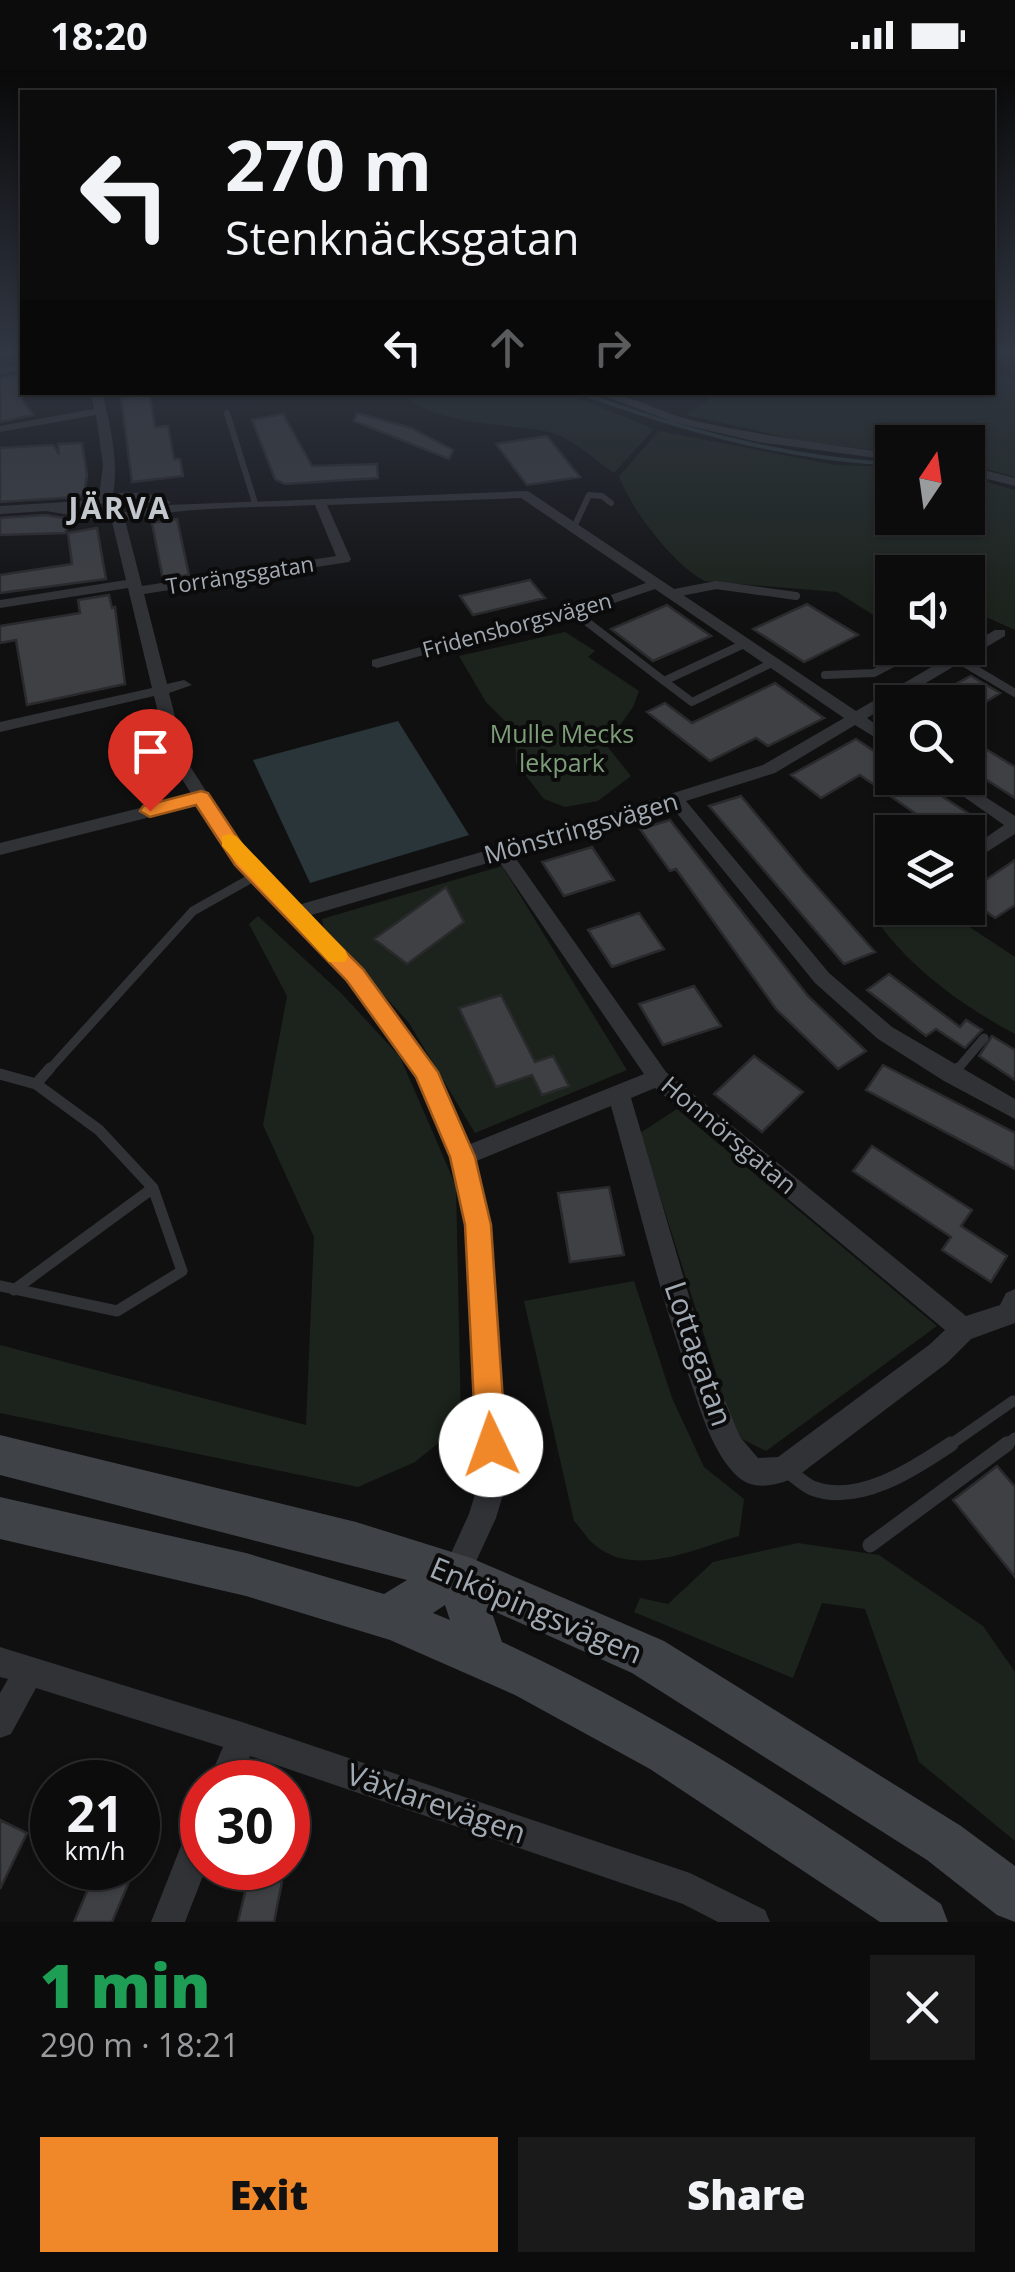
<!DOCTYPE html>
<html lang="en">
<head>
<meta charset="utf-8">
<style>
  :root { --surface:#0c0c0d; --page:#1a1a1b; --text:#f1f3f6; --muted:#9a9b9d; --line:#2c2c2e; --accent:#f08728 }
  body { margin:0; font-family:"Open Sans",sans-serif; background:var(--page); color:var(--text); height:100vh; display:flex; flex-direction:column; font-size:38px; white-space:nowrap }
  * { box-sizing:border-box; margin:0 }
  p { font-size:32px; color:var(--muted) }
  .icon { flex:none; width:55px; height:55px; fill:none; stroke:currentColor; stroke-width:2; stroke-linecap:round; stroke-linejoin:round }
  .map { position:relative; height:1852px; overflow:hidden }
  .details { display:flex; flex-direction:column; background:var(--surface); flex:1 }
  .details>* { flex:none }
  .top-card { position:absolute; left:20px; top:20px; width:975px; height:305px; border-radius:0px; box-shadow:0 2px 8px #0004,0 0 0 2px var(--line); background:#0c0c0d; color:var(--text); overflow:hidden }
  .needle { width:65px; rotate:13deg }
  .tools { position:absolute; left:875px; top:355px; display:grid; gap:20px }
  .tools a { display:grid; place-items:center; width:110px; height:110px; border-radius:0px; background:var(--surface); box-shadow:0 2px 8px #0004,0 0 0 2px var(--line); font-size:50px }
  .speed { position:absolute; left:30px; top:1690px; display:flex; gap:20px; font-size:50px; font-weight:700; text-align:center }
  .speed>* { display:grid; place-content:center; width:130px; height:130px; border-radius:50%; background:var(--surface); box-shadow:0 2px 8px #0004,0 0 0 2px var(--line); line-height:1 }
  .speed small { font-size:25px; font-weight:400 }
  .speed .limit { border:15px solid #d22; background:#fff; color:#111 }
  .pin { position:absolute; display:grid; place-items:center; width:85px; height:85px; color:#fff; margin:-102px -42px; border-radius:50% 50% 50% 0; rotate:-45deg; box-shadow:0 0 10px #0007 }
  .pin .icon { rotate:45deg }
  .me { position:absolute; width:110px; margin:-55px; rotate:357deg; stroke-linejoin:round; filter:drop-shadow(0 0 8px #0008) }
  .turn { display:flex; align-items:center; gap:35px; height:210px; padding:0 40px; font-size:45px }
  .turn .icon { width:130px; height:130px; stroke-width:2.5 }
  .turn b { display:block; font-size:70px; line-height:85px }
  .lanes { display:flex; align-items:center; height:95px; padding:0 40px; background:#0003; justify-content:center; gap:50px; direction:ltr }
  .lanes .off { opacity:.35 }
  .round { display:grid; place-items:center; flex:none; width:105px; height:105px; border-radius:0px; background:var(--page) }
  .overview { display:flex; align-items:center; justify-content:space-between; height:170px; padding:0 40px }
  h1 { font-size:60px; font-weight:800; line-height:75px; color:#1e9e55 }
  .cta { display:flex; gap:20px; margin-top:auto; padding:20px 40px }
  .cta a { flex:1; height:115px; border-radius:0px; background:var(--accent); color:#111; font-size:40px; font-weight:800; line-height:115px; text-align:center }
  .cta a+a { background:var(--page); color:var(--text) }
  .status { display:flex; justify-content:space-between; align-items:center; height:70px; padding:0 50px; background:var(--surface); direction:ltr }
  .status svg { height:28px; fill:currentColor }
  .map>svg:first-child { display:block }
  .green { fill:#1c231c }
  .water { fill:#293539 }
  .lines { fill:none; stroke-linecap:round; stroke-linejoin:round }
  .stream { stroke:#293539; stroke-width:4 }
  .building { fill:#3e4044; stroke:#2a2a2d; stroke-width:2.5 }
  .lane-far4 { stroke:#313236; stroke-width:6 }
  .lane-far3 { stroke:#313236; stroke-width:8 }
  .lane-far2 { stroke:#313236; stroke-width:9 }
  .lane-far1 { stroke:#313236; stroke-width:11 }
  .lane { stroke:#313236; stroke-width:15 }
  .street { fill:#313236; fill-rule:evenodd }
  .secondary { fill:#3f4246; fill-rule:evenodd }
  .route { fill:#f08728; stroke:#9c581a; stroke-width:2.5 }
  .slow { fill:#f59e0b }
  .labels { text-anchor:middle; stroke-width:8; stroke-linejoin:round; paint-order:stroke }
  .far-street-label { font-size:22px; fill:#a1a9b2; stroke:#0b0b0c }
  .park-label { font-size:25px; fill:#7c9d77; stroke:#0b0b0c }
  .street-label { font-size:25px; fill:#a1a9b2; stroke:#0b0b0c }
  .far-district-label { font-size:30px; font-weight:bold; letter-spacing:2.5px; fill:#c2c7ce; stroke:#0b0b0c }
  .near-street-label { font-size:30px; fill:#a1a9b2; stroke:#0b0b0c }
</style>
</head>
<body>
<div class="status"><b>18:20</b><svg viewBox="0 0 49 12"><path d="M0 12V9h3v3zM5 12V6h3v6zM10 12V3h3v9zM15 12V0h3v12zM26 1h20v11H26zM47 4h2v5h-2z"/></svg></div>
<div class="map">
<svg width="1015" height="1852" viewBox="0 0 1015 1852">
  <rect width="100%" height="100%" fill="#101011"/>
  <!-- green -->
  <path class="green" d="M993 299 1015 311V407L968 394V372H892V382L806 372 686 345 717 323 992 322Z
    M400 323H565L654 359 614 403C595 390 570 366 548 362 500 352 440 357 400 323Z
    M659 361 835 395 892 397V448H968V407L1015 420V560L986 547 968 557V502H892V557L837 522 705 511C674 496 630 438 619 406Z
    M565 562 595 581 588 587 639 621 633 637 606 675 631 706 598 731 565 737 544 729 516 693 515 661 486 632 459 586Z
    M502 796 627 1000 475 1063 409 953 324 859 322 849Z
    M892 829V838H941L1015 887V964C964 937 907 896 875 848Z
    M258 846 341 923 400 987 456 1116 461 1355 415 1392 358 1417 0 1343V1275L306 1355 314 1167 263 1055 287 926 249 854Z
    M677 1039 937 1256 766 1381 736 1366 640 1063Z
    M634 1211 672 1328 704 1397 744 1429 739 1466C697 1478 634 1509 595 1475 587 1469 581 1458 574 1451L524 1231Z
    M798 1473 879 1485 983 1556 1015 1602V1771L919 1692 865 1539 822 1533 793 1608 634 1542 640 1528 668 1534 713 1492Z"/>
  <!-- water -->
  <path class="water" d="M398 651 469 765 310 813 253 690Z"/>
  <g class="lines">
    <!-- stream -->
    <path class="stream" d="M579 322C681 360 783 388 892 394"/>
  </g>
  <!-- building -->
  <path class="building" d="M21 304 22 329 33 345 0 352V308Z
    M129 322H149L155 357 168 356 174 389H180L183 406 132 412 121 328 130 327Z
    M357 343 411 358 453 380 449 389 354 351Z
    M283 344 312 396 377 394 378 408 285 414 275 409 252 350Z
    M547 366 580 407 527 415 496 374Z
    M82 373 87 405 84 424 78 427 0 432V378L53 375 59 384 58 374Z
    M46 445 70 449 65 463 0 465V448Z
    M177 449 189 505 163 509 152 453Z
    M97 458 106 509 0 523V505L72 494 68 463Z
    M530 510 545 528 473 545 460 526Z
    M109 525 112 538 115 537 125 614 27 635 16 570 0 573V556L80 543 78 530Z
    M807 534 858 565 804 592 753 559Z
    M667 535 711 566 653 591 611 559Z
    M971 606 1000 623 968 643V632H921Z
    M775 613 824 648 768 676 756 668 710 691 647 642 665 633 692 653Z
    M968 668 1015 697V728L968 698Z
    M856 669 892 693V708H914L983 753 968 762H892L919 746 860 705 821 728 791 705Z
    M741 726 804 802 875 882 844 894 709 736Z
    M670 750 808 926 866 981 838 999 776 939 676 799 670 801 640 759Z
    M592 777 614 810 564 826 542 792Z
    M1015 790V835L995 848 968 828V822Z
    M446 817 464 852 407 894 374 869Z
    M639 843 664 879 612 897 588 860Z
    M889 904 960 957 966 950 982 960 965 978 936 959 926 966 867 920Z
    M694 916 721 956 663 975 639 934Z
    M501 925 535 992 553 986 569 1016 542 1025 532 1005 496 1017 459 938Z
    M992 966 1015 980V1010L979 986Z
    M754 986 803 1022 762 1062 714 1024Z
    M883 995 1015 1063V1099L866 1020Z
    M872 1076 972 1140 961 1156 1007 1186 991 1212 942 1180 951 1167 853 1101Z
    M609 1117 624 1185 570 1192 558 1123Z
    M997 1396 1015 1417V1507L953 1430Z
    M0 1750 27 1763 0 1819Z
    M97 1798 129 1812 112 1852H74Z
    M249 1805 282 1812 274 1852H238Z"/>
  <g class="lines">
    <!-- lane-far4 -->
    <path class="lane-far4" d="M227 343 255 433
      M575 455 589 425 602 426 611 433"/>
    <!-- lane-far3 -->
    <path class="lane-far3" d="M670 524 716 515 796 526
      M574 542 664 611
      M744 574 664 611 692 632 772 593
      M956 588 1015 623
      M825 605 874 603 897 591 895 583"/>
    <!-- lane-far2 -->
    <path class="lane-far2" d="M48 1001 193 841 257 805
      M956 1001 984 968"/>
    <!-- lane-far1 -->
    <path class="lane-far1" d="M0 1004 36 1014 99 1060 153 1118 182 1201 117 1241 0 1216
      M952 1005 958 998
      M36 1014 50 998
      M14 1220 153 1118
      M947 1377 1013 1331
      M1003 1377 1015 1368"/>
    <!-- lane -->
    <path class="lane" d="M786 1399C794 1405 803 1414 812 1418 858 1436 914 1399 951 1374
      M870 1475 1007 1374"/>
    <!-- street -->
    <path class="street" d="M22 294V300L0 304V298Z
      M91 322H102C110 354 119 391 113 424 130 420 157 424 171 432L168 435 528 421 856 641 995 560H1005V566L867 648 892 666V678L855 655 775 703 686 731 829 903 892 957 1015 1029V1049L944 1011 878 969 815 913 671 736 514 786 666 1002 966 1246 1000 1235 1006 1223 1015 1219V1253L971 1269 947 1293 795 1408C776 1415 754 1422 737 1406 712 1382 701 1341 690 1310 658 1220 637 1128 611 1036L474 1092 490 1155 507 1411 496 1448 466 1513 456 1517 446 1513 442 1503 469 1444 479 1411 466 1155 451 1087 417 1007 348 910 236 794 198 735 0 785V773L192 725 170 690 154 626 0 662V652L152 618 128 518 0 538V530L126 510 112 452 46 441 0 444V436L82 431 99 427 103 395 96 345 0 362V356L94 339ZM521 428 646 513 570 539 441 568 432 574 372 590V596L377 598 442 580 451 574 579 545 655 519 844 648 763 695 526 769 298 835 248 786 186 690 169 623 192 615 184 610 167 614 144 524 349 492 351 489 327 435ZM123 429 163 435 114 444 78 439ZM315 435 336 486 142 516 125 450C187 436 252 438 315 435ZM498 790 644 1004 468 1075 433 996 362 900 308 846ZM655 1018 945 1260 929 1275 778 1387 758 1388 740 1367 706 1284 631 1028Z
      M594 322C628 322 658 342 691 350 758 365 824 374 892 383V390L758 372 673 352Z
      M968 396 1015 408V416L968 404Z
      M937 708H956L1015 746V764L968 794V780L1004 755Z
      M0 1577 242 1652 690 1803 765 1840 770 1852H718L683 1834 250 1686 240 1712H208L223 1677 36 1618 11 1664 0 1668V1623L8 1609 0 1607Z
      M202 1749V1798H206L185 1852H151L190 1753Z"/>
    <!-- secondary -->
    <path class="secondary" d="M0 1365 356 1452 471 1488 664 1571 961 1756 1015 1796V1852L997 1845 927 1790 632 1603 491 1540 502 1572C658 1644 801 1736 941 1834L948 1852H880L650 1699 515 1625 390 1570 246 1526 0 1469V1427L246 1483 384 1524 407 1510 0 1405ZM445 1535 450 1550 433 1543Z"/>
  </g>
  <!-- sky -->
  <linearGradient id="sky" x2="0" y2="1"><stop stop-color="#090909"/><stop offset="0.52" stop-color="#313743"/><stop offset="1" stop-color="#313743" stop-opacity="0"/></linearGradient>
  <rect width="1015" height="543" fill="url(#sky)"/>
  <!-- route -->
  <path class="route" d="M201 721 208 723 249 785 363 899 438 1002 475 1087 491 1155 506 1375 502 1385 491 1390 480 1385 476 1375 465 1155 450 1087 416 1007 347 911 235 795 196 735 150 747 140 741 143 736Z"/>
  <!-- slow -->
  <path class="slow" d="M229 764 236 766 345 880 348 886 345 892H329L222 776V766Z"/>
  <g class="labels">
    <!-- far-street labels -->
    <g class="far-street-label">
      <text transform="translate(240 505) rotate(-9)" y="8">Torrängsgatan</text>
      <text transform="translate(517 555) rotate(-15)" y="8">Fridensborgsvägen</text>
    </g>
    <!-- park labels -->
    <g class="park-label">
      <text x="562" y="673">Mulle Mecks<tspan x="562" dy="29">lekpark</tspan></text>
    </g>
    <!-- street labels -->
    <g class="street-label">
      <text transform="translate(581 758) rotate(-16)" y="9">Mönstringsvägen</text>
      <text transform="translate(729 1065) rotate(40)" y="9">Honnörsgatan</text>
    </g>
    <!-- far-district labels -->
    <g class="far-district-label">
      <text x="120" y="449">JÄRVA</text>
    </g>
    <!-- near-street labels -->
    <g class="near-street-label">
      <text transform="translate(698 1284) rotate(71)" y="10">Lottagatan</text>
      <text transform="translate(536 1541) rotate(23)" y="10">Enköpingsvägen</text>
      <text transform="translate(436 1734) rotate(19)" y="10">Växlarevägen</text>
    </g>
  </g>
</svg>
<div class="tools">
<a><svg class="needle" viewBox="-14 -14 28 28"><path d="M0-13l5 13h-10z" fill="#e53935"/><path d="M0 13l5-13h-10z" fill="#9a9b9d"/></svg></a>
<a><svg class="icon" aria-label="sound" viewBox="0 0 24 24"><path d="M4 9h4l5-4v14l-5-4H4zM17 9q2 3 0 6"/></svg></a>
<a><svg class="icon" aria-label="search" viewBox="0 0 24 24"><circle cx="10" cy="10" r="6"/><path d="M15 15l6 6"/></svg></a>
<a><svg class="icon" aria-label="layers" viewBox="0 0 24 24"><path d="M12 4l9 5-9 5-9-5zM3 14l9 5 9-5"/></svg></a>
</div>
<div class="speed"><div>21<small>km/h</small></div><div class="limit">30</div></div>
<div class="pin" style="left:150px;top:741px;background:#d93025"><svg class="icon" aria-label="arrive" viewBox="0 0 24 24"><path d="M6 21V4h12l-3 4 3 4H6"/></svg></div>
<svg class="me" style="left:491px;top:1375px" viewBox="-20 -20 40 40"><circle r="19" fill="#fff"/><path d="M0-13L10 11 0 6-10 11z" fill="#f08728"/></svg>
<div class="top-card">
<div class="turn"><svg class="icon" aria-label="left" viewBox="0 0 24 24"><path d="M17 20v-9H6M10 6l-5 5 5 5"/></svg><div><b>270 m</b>Stenknäcksgatan</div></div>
<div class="lanes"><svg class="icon" aria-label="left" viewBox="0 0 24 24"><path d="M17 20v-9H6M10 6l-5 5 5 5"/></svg><svg class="icon off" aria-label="ahead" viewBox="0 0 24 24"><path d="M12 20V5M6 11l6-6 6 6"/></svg><svg class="icon off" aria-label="right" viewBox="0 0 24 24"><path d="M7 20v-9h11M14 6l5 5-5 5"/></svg></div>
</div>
</div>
<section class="details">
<div class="overview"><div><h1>1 min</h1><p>290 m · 18:21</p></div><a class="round"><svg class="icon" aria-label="close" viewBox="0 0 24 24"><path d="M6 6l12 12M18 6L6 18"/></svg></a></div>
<div class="cta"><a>Exit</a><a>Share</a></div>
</section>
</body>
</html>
